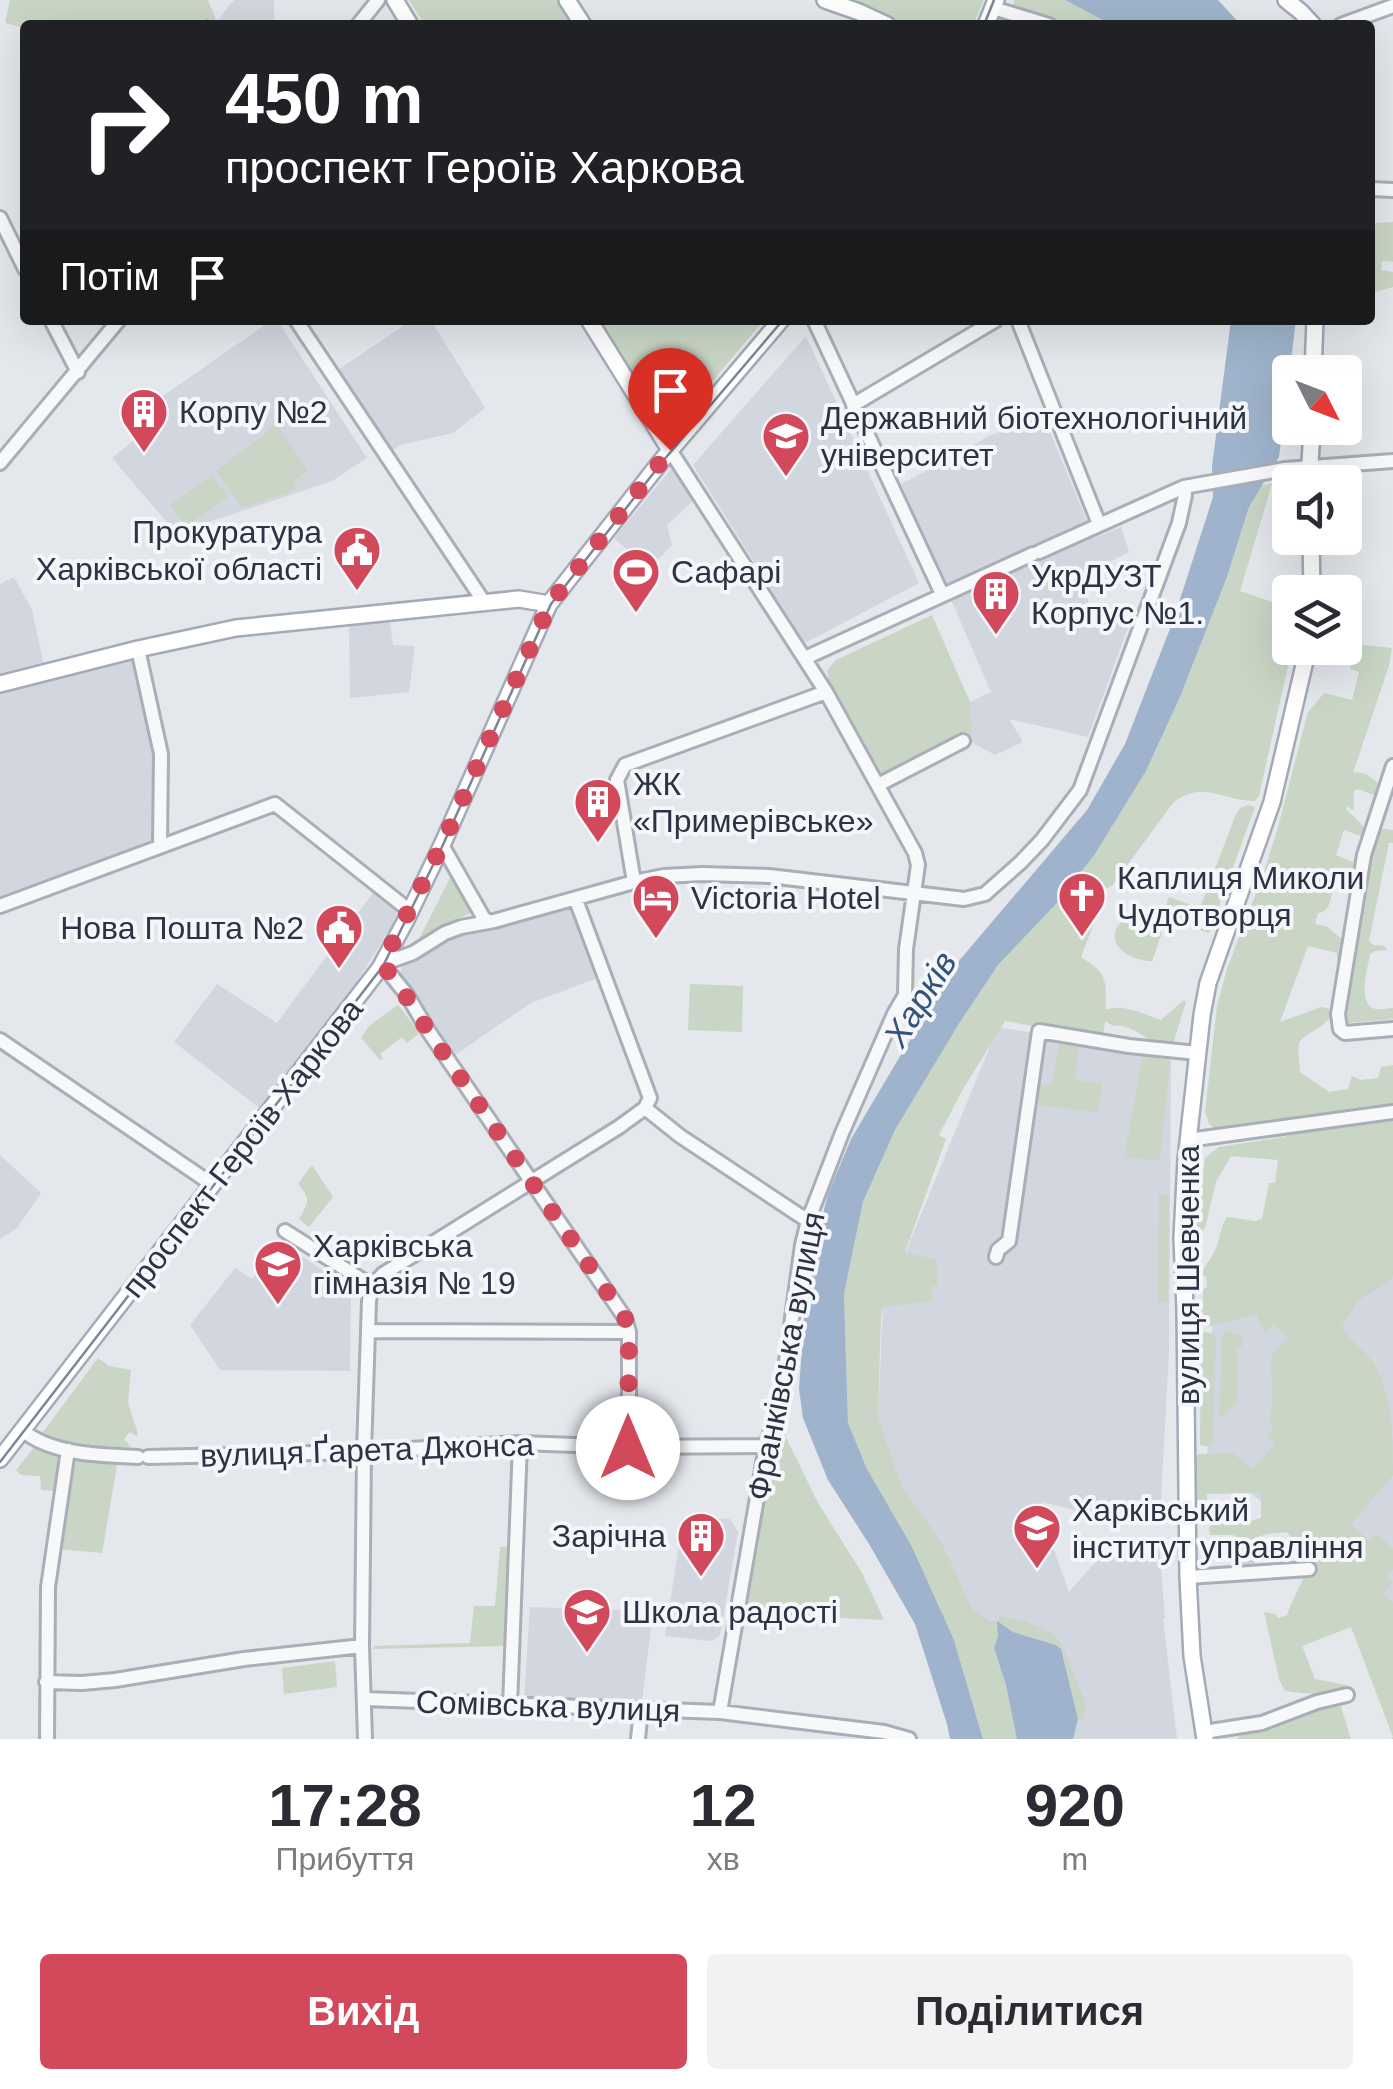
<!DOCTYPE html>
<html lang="uk">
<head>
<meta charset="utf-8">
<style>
  :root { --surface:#fff; --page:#f2f2f3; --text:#2b2b33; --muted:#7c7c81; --accent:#d1495b }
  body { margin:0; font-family:Arial,sans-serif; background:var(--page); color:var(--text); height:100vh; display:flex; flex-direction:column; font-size:38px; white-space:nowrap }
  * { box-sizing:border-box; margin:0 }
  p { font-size:32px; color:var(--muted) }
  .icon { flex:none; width:55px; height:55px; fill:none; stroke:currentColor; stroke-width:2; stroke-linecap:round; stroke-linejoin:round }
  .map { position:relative; height:1739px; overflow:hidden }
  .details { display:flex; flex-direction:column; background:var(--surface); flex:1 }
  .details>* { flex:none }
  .top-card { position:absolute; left:20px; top:20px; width:1355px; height:305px; border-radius:10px; box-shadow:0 10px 40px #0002; background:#202124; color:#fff; overflow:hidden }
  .needle { width:65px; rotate:132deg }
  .buttons { position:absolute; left:1272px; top:355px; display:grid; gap:20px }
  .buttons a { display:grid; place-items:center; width:90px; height:90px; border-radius:10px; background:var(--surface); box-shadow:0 10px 40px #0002; font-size:50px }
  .pin { position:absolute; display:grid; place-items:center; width:85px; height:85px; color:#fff; margin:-102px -42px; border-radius:50% 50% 50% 0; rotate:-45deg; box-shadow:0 0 10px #0007 }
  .pin .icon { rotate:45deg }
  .me { position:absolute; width:110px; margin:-55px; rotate:0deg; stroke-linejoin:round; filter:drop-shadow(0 0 8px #0008) }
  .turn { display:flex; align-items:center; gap:35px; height:210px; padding:0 40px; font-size:45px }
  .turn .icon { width:130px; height:130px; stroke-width:2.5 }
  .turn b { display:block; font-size:70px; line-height:85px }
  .then { display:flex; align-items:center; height:95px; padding:0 40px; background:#0003; gap:20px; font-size:38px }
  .eta { display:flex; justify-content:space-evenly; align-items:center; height:170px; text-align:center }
  .eta b { font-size:60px; font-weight:600; line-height:70px }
  .cta { display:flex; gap:20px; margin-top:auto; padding:20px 40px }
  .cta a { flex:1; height:115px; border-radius:10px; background:var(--accent); color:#fff; font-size:40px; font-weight:600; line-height:115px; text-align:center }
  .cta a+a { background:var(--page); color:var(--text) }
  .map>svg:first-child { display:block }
  .built { fill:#d2d6de }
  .green { fill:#c9d6c5 }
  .water { fill:#9fb4cc }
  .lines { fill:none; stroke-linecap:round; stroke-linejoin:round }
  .stream { stroke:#9fb4cc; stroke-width:2.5 }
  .minor-casing { stroke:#a9aeb7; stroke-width:18 }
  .major-casing { stroke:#a3abb8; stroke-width:20 }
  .minor { stroke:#f7f8fa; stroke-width:12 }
  .major { stroke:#fff; stroke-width:15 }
  .tram { stroke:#7d8696; stroke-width:2.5 }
  .route { stroke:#d1495b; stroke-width:18; stroke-dasharray:0 32.4 }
  .labels { text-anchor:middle; stroke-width:8; stroke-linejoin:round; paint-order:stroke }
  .poi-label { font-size:32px; fill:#2b3445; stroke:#f4f6f9; text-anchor:start }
  .street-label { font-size:32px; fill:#2b3445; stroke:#f4f6f9 }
  .water-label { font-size:35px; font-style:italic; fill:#34527a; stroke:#f4f6f9 }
</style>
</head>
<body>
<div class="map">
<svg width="1393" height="1739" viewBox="0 0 1393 1739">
  <rect width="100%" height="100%" fill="#e4e7ec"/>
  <!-- built -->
  <path class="built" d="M234 0H274V25H214Z
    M272 320H277L367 458 332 481 176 533 112 458 154 424 144 409Z
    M412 320H431L485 408 453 433 400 445 390 452 335 372Z
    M806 336 919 583 805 643 693 465Z
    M1043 415 1094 538 1121 527 1129 552 1079 577 1090 606 1130 622 1088 737 1009 719 1023 742 995 755 973 743 953 739 944 728 940 717 991 692 901 484 954 457 987 437Z
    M672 468H675L696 498 667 525 672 545 649 569 614 538Z
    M14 577 32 610 44 666 0 679V584Z
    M389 616 393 645 415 646 409 692 350 698 349 620Z
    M137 657 159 756 157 843 0 903V691Z
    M376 889 401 910 397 917 353 988 261 1109 174 1042 217 984 277 1023Z
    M570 906 600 977 531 1003 452 1057 401 977V968L425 950 448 938Z
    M998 1027 1171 1055 1169 1351 1160 1518 1101 1517 1042 1502 1032 1536 1019 1542 1053 1547 1069 1592 1093 1565 1121 1542 1159 1543 1165 1618 1163 1619 1177 1739H1016L941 1541 902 1486 878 1417 883 1307Z
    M0 1155 41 1193 16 1229 0 1239Z
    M1393 1200V1719L1329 1553 1207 1460 1212 1326 1278 1307Z
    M282 1243 351 1289 350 1371 220 1370 190 1325 235 1268 252 1279Z
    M683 1518 730 1519 738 1532 720 1635 712 1641 665 1636Z
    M530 1607 653 1611 642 1702 524 1700Z"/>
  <!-- green -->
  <path class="green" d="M10 0H208L218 25H25V28L5 23Z
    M409 0H556L573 25H425Z
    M846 0H984L973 25H905L875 10Z
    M1015 0H1065L1112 25C1085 25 1033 25 1013 5Z
    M1393 222V262L1382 261 1381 270 1393 272V287L1375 292 1370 288 1371 223Z
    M594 320H764L679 421 668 426 661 424Z
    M277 424 308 471 294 481 297 489 242 508 216 471Z
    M212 475 228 497 186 526 170 505Z
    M1275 483 1272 484 1240 591 1290 608V648H1292L1259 796 1255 801C1222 801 1203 779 1173 803L1112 886 1104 889 1094 908 1099 910 1081 957C1108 974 1106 980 1106 1010 1122 1003 1145 1015 1161 1020L1184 1000 1186 1002 1173 1044 1149 1045 1148 1039C1139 1032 1124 1023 1113 1026L1105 1021 1103 1038 1005 1021 963 1089 939 1135 946 1139 905 1252 936 1260 938 1285 932 1287V1301L883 1307 881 1316 878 1417 902 1486 941 1541 972 1609 989 1621H997L1001 1617 1024 1621 1053 1633 1062 1644 1086 1705 1083 1721 1078 1719 1062 1650 1058 1645 1013 1632 998 1622V1636L994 1648 1006 1685 1017 1739H983L954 1640 867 1469 848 1423 844 1294 863 1202 895 1130 960 1022 998 965 1058 902 1095 854 1146 771 1180 697 1227 577 1249 507 1262 485Z
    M932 615 970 702 969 717 973 726 971 734 965 737 881 777 854 728 846 721 848 717 843 708H839L824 685 829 682 827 670 836 660Z
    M1345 643 1392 648 1389 666 1353 773 1357 772 1366 774 1377 782 1378 786 1376 796 1358 789 1354 791V809L1351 810 1347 805 1346 809 1365 828 1364 837 1344 830 1336 855 1353 862 1354 881 1349 887H1335C1329 896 1332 912 1318 913L1315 924 1326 926 1345 942 1342 976 1338 973 1337 953 1308 946 1280 1022 1321 1007 1328 1008 1332 1013C1325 1030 1303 1032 1299 1044 1297 1051 1300 1065 1300 1072L1329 1092 1348 1089 1352 1076 1361 1080 1378 1078 1381 1067 1393 1065V1106L1217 1130 1209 1124 1205 1112 1217 1006 1227 969 1264 872 1278 827 1308 712 1324 693 1352 700 1359 672 1350 669 1353 656 1327 650V648H1345Z
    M1248 805 1255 807 1209 933 1162 916 1169 897 1200 908 1236 814 1240 808Z
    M1377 828 1393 830V843H1389L1369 941 1373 945 1384 946 1387 950 1375 951 1370 954C1368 968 1356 1005 1376 1009 1381 1010 1387 1008 1393 1008V1019L1347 1023 1343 1021 1368 857Z
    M452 874 476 910 419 939Z
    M1123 920 1162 933 1152 961C1129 961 1100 942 1123 920Z
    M690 984 743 986 742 1032 688 1030Z
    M398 1005 420 1033 407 1043 402 1037 380 1054 383 1059 380 1060 361 1038 370 1025Z
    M1060 1037 1079 1042 1075 1080 1102 1084 1098 1112 1034 1105 1037 1084 1052 1086Z
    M1143 1055 1170 1061 1160 1160 1124 1158Z
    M1393 1112V1276L1385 1284 1359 1300 1342 1326C1348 1341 1364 1348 1372 1361 1393 1391 1393 1440 1393 1475L1351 1524 1369 1541 1377 1534 1393 1549V1569L1387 1577 1393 1582 1383 1594 1393 1603V1739H1390L1393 1737 1351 1627 1302 1646 1315 1679 1346 1685 1347 1688C1326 1698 1307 1693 1285 1691L1279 1679 1264 1612 1275 1614 1278 1618 1287 1615C1298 1582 1312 1580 1303 1541L1299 1539 1293 1540 1287 1532C1256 1535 1245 1535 1256 1568H1235L1240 1539 1233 1535H1210L1209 1528 1213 1522 1250 1521 1261 1518V1493L1207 1494V1501L1196 1499 1195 1497 1196 1456 1199 1454 1233 1453 1252 1470 1275 1444 1266 1435 1274 1427C1268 1422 1270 1416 1272 1409L1271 1356 1288 1338 1274 1324 1265 1333 1256 1314 1212 1326 1202 1325 1203 1289 1207 1287 1206 1276 1202 1277C1203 1265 1209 1263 1214 1252 1221 1241 1219 1228 1227 1217L1255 1221 1262 1219 1269 1183H1275L1278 1160 1231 1156 1216 1182 1205 1228 1202 1231H1196L1205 1158 1219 1147 1284 1137 1304 1131 1317 1122Z
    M312 1165 333 1197 309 1227 299 1219C309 1201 311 1200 298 1184Z
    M1159 1195H1169L1168 1303 1158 1302Z
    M1227 1330 1243 1336 1242 1347 1237 1348V1403L1219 1419 1222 1335Z
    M1201 1332 1211 1333 1216 1336 1213 1441 1209 1447 1200 1445Z
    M98 1358 109 1366 131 1370 128 1403 138 1434 136 1436 130 1432 124 1439 131 1447C108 1447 60 1447 43 1432Z
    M777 1419 818 1503 862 1573 884 1620 741 1613Z
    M35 1446 62 1455 58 1491 41 1490 40 1476 21 1475 16 1470Z
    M70 1453 118 1459 102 1553 57 1549Z
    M500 1547H512L509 1646 373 1649 374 1646 470 1643 474 1606H495Z
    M335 1661 337 1687 284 1694 282 1668Z
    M1339 1700 1351 1739H1237L1242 1733 1252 1727Z"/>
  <!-- water -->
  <path class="water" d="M1065 0H1218L1241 25H1112Z
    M1231 320H1296L1279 457 1249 507 1227 577 1180 697 1146 771 1095 854 1058 902 998 965 960 1022 895 1130 863 1202 844 1294 848 1423 867 1469 912 1547 954 1640 983 1739H950L947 1724 915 1624 869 1544 828 1480 803 1418 799 1389 807 1276 828 1194 851 1139 896 1063 958 962 1087 810 1125 744 1173 621 1213 497 1212 466Z
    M997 1621 1013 1632 1056 1645 1061 1649 1078 1719 1073 1739H1017L1006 1685 994 1648 998 1636Z"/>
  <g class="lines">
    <!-- stream -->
    <path class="stream" d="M201 25 207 20"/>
    <!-- minor casing -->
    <g class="minor-casing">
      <path id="minor" d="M993 8 1049 25
        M358 25 378 0
        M1341 25 1393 6
        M1370 189 1393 190
        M0 218 25 269
        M51 320 78 372
        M296 320 484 602
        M814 320 942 594
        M1018 320 1099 524
        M853 405 996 320
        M670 450 826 692 915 853 918 865 906 949 905 995 894 1014 842 1133 808 1221 802 1245 781 1398 766 1446 720 1712
        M0 463 119 320
        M1039 552 1184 487 1285 469 1393 461
        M138 649 161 754 160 845
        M805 658 1033 554
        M1393 766 1364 855 1338 1014 1340 1029 1345 1033 1393 1029
        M878 785 963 741
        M442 845 483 917 489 922
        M634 882 617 780 625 765 826 692
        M576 900 650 1098 645 1108
        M0 906 275 804 410 911
        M0 1040 213 1185
        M645 1108 680 1136 808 1221
        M1188 1140 1393 1112
        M285 1231 372 1286
        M996 1257 998 1250 1009 1241 1039 1031 1129 1046 1197 1053
        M368 1331 629 1332
        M23 1431C54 1455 100 1455 138 1457
        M629 1447V1332L625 1318 429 1032 407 995 382 964 413 953 445 933 461 927 494 921 634 882 664 876 702 874 769 876 964 899 985 894 1020 863 1042 840 1080 790 1179 523 1185 495 1184 487
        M148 1457 355 1452 520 1443 629 1447 766 1446
        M1188 1577 1309 1569
        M46 1682 82 1683 115 1680 244 1659 362 1646
        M365 1699 720 1712 884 1732 909 1739
        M510 1706 520 1443
        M1204 1732 1262 1723 1317 1702 1347 1695
        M47 1739 48 1587 68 1450
        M365 1739 362 1646 364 1451 369 1301 372 1286 383 1274 619 1127 645 1108
        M638 1739 641 1709"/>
    </g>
    <!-- major casing -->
    <g class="major-casing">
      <path id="major" d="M395 0 410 25
        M567 0 583 25
        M825 0 859 12 887 25
        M1286 0 1301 12 1313 25
        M986 25 996 0
        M589 320 670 450
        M1313 372 1315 320
        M1309 482 1312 428
        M1311 538 1312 592
        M0 684 138 649 236 628 519 599 549 604
        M0 1459 380 968 406 920 442 845 549 604 662 460 781 320
        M1205 1739 1192 1656 1188 1577 1185 1309 1182 1238 1186 1160 1202 1015 1208 983 1272 802 1308 648"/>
    </g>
    <!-- minor -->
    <use href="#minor" class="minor"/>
    <!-- major -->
    <use href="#major" class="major"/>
    <!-- tram -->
    <path class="tram" d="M984 25 994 0
      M0 1462 383 966 442 847 551 604 663 461 783 320"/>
  </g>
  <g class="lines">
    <!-- route -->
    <path class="route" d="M628 1448 629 1332 625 1318 429 1032 399 985 382 964 442 845 550 604 670 450"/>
  </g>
  <!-- icons -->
  <defs>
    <g id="building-pin" transform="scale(2.5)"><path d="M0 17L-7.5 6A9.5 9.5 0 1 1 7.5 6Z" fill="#d1495b" stroke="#f4f6f9"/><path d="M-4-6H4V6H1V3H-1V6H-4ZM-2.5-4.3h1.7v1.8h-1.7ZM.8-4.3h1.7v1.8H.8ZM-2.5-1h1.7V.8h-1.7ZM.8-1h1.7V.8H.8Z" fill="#fff"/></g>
    <g id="university-pin" transform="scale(2.5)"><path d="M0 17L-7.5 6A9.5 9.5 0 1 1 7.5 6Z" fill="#d1495b" stroke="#f4f6f9"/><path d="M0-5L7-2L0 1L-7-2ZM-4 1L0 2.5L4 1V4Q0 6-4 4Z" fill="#fff"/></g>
    <g id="civic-pin" transform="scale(2.5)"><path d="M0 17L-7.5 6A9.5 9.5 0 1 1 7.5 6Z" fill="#d1495b" stroke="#f4f6f9"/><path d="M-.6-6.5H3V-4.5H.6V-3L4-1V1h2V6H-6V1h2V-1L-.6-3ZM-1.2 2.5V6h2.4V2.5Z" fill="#fff"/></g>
    <g id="stadium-pin" transform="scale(2.5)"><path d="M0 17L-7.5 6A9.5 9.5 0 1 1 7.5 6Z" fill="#d1495b" stroke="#f4f6f9"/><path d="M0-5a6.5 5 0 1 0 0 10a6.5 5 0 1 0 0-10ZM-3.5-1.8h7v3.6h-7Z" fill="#fff"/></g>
    <g id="church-pin" transform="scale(2.5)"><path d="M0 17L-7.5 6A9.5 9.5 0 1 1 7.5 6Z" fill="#d1495b" stroke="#f4f6f9"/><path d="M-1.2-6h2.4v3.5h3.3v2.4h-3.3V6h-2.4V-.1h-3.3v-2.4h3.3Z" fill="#fff"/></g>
    <g id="hotel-pin" transform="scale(2.5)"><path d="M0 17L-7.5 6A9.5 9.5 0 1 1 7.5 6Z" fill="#d1495b" stroke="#f4f6f9"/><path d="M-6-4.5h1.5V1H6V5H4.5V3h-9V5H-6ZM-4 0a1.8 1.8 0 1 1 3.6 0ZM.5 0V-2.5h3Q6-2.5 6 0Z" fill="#fff"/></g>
    <g id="school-pin" transform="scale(2.5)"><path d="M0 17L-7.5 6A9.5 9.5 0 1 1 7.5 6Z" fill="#d1495b" stroke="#f4f6f9"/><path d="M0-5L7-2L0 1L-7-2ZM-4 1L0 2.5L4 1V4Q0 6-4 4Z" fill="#fff"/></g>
  </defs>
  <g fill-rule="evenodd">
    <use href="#building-pin" x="144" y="412"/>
    <use href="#university-pin" x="786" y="436"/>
    <use href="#civic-pin" x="357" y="550"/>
    <use href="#stadium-pin" x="636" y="572"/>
    <use href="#building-pin" x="996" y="594"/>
    <use href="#building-pin" x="598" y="802"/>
    <use href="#church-pin" x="1082" y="896"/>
    <use href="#hotel-pin" x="656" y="898"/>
    <use href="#civic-pin" x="339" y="928"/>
    <use href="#school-pin" x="278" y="1264"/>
    <use href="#university-pin" x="1037" y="1528"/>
    <use href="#building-pin" x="701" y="1536"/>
    <use href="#school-pin" x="587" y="1612"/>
  </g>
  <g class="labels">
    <!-- poi labels -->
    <g class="poi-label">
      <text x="179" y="423">Корпу №2</text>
      <text x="821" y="429">Державний біотехнологічний<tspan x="821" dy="37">університет</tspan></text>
      <text x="322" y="543" text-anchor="end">Прокуратура<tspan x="322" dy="37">Харківської області</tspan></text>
      <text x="671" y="583">Сафарі</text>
      <text x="1031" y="587">УкрДУЗТ<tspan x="1031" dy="37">Корпус №1.</tspan></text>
      <text x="633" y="795">ЖК<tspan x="633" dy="37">«Примерівське»</tspan></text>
      <text x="1117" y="889">Каплиця Миколи<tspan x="1117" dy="37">Чудотворця</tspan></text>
      <text x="691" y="909">Victoria Hotel</text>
      <text x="304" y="939" text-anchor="end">Нова Пошта №2</text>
      <text x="313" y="1257">Харківська<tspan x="313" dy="37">гімназія № 19</tspan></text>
      <text x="1072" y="1521">Харківський<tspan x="1072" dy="37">інститут управління</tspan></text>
      <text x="666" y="1547" text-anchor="end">Зарічна</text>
      <text x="622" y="1623">Школа радості</text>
    </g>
    <!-- street labels -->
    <g class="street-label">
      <text transform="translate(242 1148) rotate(-52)" y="11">проспект Героїв Харкова</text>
      <text transform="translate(1188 1275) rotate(-90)" y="11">вулиця Шевченка</text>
      <text transform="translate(786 1356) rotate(-79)" y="11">Франківська вулиця</text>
      <text transform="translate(367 1450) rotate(-2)" y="11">вулиця Ґарета Джонса</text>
      <text transform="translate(548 1706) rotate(2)" y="11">Сомівська вулиця</text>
    </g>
    <!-- water labels -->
    <g class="water-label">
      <text transform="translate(920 999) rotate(-58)" y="12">Харків</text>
    </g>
  </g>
</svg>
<div class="buttons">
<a><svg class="needle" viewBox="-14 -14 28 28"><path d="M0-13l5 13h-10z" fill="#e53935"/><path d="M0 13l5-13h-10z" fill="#7c7c81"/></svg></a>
<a><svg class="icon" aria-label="sound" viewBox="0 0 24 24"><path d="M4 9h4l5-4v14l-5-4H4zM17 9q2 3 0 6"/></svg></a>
<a><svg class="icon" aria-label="layers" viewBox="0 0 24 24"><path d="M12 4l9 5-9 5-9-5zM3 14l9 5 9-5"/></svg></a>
</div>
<div class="pin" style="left:670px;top:450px;background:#d93025"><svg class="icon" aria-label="arrive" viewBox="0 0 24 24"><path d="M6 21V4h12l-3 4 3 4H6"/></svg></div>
<svg class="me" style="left:628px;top:1448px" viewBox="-20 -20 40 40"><circle r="19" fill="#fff"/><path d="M0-13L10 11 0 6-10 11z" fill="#d1495b"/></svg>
<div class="top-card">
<div class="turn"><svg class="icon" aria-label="right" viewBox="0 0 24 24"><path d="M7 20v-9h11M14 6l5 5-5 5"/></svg><div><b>450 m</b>проспект Героїв Харкова</div></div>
<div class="then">Потім<svg class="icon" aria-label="arrive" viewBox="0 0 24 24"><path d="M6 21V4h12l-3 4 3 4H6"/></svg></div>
</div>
</div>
<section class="details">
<div class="eta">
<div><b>17:28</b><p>Прибуття</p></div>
<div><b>12</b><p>хв</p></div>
<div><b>920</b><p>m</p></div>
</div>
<div class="cta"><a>Вихід</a><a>Поділитися</a></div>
</section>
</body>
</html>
